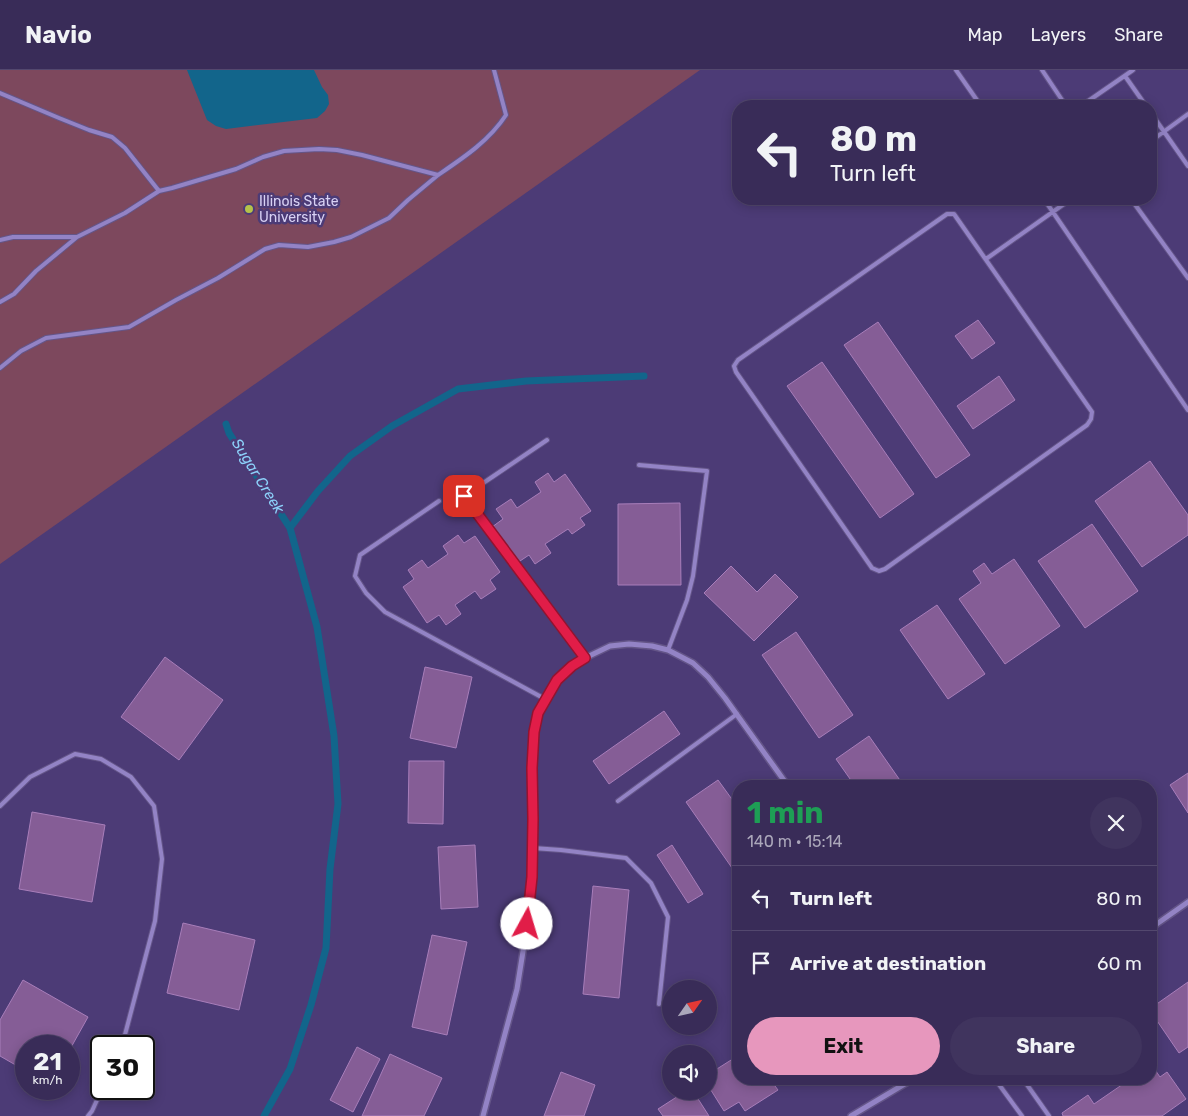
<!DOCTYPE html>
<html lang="en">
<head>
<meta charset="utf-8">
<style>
  :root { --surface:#392c58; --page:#40345e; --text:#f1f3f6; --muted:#aba7ba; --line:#53486e; --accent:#e797bd }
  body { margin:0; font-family:Rubik,sans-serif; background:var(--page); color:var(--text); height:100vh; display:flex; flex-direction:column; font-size:19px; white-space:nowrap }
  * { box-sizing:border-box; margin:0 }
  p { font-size:16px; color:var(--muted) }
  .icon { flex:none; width:28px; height:28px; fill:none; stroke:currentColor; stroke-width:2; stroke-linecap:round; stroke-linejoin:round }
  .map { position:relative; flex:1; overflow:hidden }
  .details { position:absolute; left:732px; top:710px; width:425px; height:305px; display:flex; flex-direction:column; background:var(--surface); border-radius:20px; box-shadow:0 2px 12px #0003,0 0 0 1px var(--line) }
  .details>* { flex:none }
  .hud { position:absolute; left:732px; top:30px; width:425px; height:105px; border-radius:20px; box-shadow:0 2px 12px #0003,0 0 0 1px var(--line); background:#392c58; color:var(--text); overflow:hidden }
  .needle { width:32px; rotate:56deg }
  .fabs { position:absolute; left:662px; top:910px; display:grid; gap:10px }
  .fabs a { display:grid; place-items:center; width:55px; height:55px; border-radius:50%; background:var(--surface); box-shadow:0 2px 12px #0003,0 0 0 1px var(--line); font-size:25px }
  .speed { position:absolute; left:15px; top:965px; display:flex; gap:10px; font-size:25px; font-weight:700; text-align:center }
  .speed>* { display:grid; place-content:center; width:65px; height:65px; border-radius:50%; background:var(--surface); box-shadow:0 2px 12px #0003,0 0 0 1px var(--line); line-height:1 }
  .speed small { font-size:12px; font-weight:400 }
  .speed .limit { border:2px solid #111; border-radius:8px; background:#fff; color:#111 }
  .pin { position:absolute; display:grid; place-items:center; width:42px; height:42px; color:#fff; margin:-21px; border-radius:10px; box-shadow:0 2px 8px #0006 }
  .me { position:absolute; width:55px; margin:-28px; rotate:6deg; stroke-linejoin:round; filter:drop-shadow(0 0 4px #0008) }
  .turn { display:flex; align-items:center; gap:18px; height:105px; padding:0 15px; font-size:22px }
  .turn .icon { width:65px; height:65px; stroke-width:2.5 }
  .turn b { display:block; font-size:35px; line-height:42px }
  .round { display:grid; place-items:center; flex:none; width:52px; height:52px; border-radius:26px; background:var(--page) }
  .overview { display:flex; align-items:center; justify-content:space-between; height:85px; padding:0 15px }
  h1 { font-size:30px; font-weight:700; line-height:38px; color:#1e9e55 }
  .button { display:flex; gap:10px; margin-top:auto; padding:10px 15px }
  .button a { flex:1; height:58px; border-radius:30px; background:var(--accent); color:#111; font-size:20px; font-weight:700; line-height:58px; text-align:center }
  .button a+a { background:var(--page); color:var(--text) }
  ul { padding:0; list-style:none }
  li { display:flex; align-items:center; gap:15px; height:65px; padding:0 15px; border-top:1px solid var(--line) }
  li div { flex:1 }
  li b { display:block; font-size:19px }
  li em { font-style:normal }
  header { display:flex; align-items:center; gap:30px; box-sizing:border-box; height:70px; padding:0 25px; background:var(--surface); border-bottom:1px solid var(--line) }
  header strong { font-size:24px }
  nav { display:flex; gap:28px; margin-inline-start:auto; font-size:18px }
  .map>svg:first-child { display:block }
  .green { fill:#7d485d }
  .water { fill:#12658b }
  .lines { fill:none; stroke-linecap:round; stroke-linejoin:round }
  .stream { stroke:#12658b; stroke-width:7 }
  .building { fill:#855d96; stroke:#a87eba }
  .service-casing { stroke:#645588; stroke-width:6 }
  .minor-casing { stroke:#645588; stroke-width:8 }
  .service { stroke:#9383c5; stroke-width:4 }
  .minor { stroke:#9383c5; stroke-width:5 }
  .route-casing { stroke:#92132f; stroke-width:12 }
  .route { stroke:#e11d48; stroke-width:9 }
  .poi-dot { fill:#b5c24a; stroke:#4c3b76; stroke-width:2 }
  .labels { text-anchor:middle; stroke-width:5; stroke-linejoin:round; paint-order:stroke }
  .poi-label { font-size:14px; fill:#d8d1f4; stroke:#4c3b76; text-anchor:start }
  .water-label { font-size:15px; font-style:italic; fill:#8cd0f9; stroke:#4c3b76 }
</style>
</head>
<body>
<header>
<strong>Navio</strong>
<nav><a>Map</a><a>Layers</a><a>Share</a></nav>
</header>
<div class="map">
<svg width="1188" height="1046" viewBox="0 0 1188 1046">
  <rect width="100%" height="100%" fill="#4c3b76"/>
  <!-- green -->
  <path class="green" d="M0 0H700L0 494Z"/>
  <!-- water -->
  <path class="water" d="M187 0H314L322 17 328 25 329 34 325 41 317 48 226 59 216 56 207 50Z"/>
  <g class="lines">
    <!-- stream -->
    <path class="stream" d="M226 354 229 363 290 458
      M264 1046 290 999 311 935 326 878 330 799 338 734 334 666 317 557 290 458 318 421 350 386 392 356 458 319 526 311 644 306"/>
  </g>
  <!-- building -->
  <path class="building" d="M978 250 995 273 972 289 955 266Z
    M878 252 970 385 936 408 844 275Z
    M822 292 914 424 880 448 787 316Z
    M999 306 1015 330 973 359 957 336Z
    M1150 391 1188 445V465L1142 497 1095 431Z
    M548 403 554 412 565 404 591 441 580 448 585 455 572 464 568 459 545 474 551 483 535 494 529 485 517 493 492 457 503 449 496 439 511 429 517 438 541 422 535 412Z
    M680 433 681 515H618V434Z
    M1092 454 1138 521 1085 558 1038 491Z
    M458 465 464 473 475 466 500 502 490 510 496 519 481 529 475 521 455 535 461 544 446 555 439 545 427 553 403 517 414 509 408 500 422 490 428 498 448 484 443 476Z
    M1014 489 1060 556 1005 594 959 529 981 513 973 501 984 493 992 504Z
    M731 496 757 522 775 504 798 527 754 571 704 523Z
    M937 535 985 604 948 629 900 560Z
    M796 562 853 645 819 668 762 585Z
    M165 587 223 630 179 690 121 647Z
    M425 597 472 607 456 678 410 668Z
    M664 641 680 664 609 714 593 691Z
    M869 666 904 716H855L836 689Z
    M409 691H444L443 754 408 753Z
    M1188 703V743L1170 715Z
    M718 710 739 739V808L686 732Z
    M32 742 105 755 92 832 19 819Z
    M475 775 478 837 441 839 438 777Z
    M672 775 703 824 688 833 657 785Z
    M593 816 629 820 619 928 583 924Z
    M183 853 255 870 239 940 167 923Z
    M432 865 467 872 447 965 412 957Z
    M23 910 88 947 69 981V976H26V1001L0 986V950Z
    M1188 912V977L1179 983 1151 942V938Z
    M357 977 380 989 353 1042 330 1030Z
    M390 984 442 1008 424 1046H362Z
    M739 985V1009H777L772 1012 778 1020 745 1041 739 1032 724 1041 709 1017V1004Z
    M1151 994 1160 1007 1167 1002 1186 1029 1162 1046H1063L1062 1043 1088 1025 1094 1034 1126 1012 1125 1009H1151Z
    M561 1002 595 1015 584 1046H544Z
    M686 1021H693L709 1046H663L658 1039Z"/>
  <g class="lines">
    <!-- service casing -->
    <g class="service-casing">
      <path id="service" d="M956 0 981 36
        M1042 0 1066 36
        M1125 6 1146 36
        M0 23 59 48 89 60 112 67 125 78 159 121
        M1081 36 1133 0
        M1151 43 1188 96
        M1151 71 1188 44
        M1044 129 1188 340
        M1131 129 1188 208
        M947 144H954L1092 342 1091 349 1087 355 885 499 879 501 872 498 736 302 734 296 738 290Z
        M0 170 13 167H77L125 143 159 121 172 118 236 99 263 87 284 81 319 79 337 80 362 85 438 105C463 88 489 71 506 45L494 0
        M986 189 1071 129
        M0 232 14 224 36 201 77 167
        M0 298 21 281 46 268 129 257 176 230 218 208 265 179 279 175 308 177 334 172 351 167 389 148 408 130 438 105
        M547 370 464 426 585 588
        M639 395 707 401 693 506 687 530 668 580
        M439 431 360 485 355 506 366 523 385 542 545 629
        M618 731 737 644
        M0 736 30 707 75 684 101 689 131 707 154 736 162 789 155 851 122 976
        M533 778 561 780 626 788 651 813 668 847 659 934
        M995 1009 1022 1046
        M1023 1009 1049 1046
        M88 1046 92 1041 102 1019"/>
    </g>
    <!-- minor casing -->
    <g class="minor-casing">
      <path id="minor" d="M1151 858 1188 832
        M483 1046 517 919 525 869 532 807 533 749 532 698 534 662 538 643 557 610 572 596 585 588 610 576 629 574 652 576 668 580 693 593 708 607 725 628 788 716
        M851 1046 913 1009"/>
    </g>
    <!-- service -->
    <use href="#service" class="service"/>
    <!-- minor -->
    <use href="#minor" class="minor"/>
  </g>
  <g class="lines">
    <!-- route casing -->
    <g class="route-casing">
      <path id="route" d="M464 426 585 588 572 596 557 610 538 643 534 662 532 698 533 749 532 807 527 854"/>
    </g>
    <!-- route -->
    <use href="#route" class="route"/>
  </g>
  <!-- markers -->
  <circle class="poi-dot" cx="249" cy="139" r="5"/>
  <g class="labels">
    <!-- poi labels -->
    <g class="poi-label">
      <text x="259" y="136">Illinois State<tspan x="259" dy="16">University</tspan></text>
    </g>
    <!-- water labels -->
    <g class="water-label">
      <text transform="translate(258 406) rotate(58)" y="5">Sugar Creek</text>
    </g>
  </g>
</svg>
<div class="fabs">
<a><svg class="needle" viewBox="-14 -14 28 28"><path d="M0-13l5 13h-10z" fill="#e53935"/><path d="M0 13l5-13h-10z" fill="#aba7ba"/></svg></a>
<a><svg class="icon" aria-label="sound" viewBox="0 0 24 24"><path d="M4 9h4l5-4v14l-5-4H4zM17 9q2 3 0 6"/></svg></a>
</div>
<div class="speed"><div>21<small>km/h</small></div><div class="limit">30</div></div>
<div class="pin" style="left:464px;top:426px;background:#d93025"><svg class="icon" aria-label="arrive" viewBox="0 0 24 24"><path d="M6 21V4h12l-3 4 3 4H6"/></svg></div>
<svg class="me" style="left:527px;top:854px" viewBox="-20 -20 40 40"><circle r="19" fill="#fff"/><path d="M0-13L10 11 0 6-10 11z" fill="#e11d48"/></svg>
<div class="hud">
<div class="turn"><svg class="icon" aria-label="left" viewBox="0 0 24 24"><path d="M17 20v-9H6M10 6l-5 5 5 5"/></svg><div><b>80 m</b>Turn left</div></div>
</div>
<section class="details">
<div class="overview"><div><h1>1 min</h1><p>140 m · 15:14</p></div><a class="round"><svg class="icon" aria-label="close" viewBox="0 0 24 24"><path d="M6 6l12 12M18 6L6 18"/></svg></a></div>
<ul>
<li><svg class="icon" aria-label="left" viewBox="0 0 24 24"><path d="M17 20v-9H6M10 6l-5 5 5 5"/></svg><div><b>Turn left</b></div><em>80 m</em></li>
<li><svg class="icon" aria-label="arrive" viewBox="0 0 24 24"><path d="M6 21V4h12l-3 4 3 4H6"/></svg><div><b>Arrive at destination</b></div><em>60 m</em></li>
</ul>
<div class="button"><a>Exit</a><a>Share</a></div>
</section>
</div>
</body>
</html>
